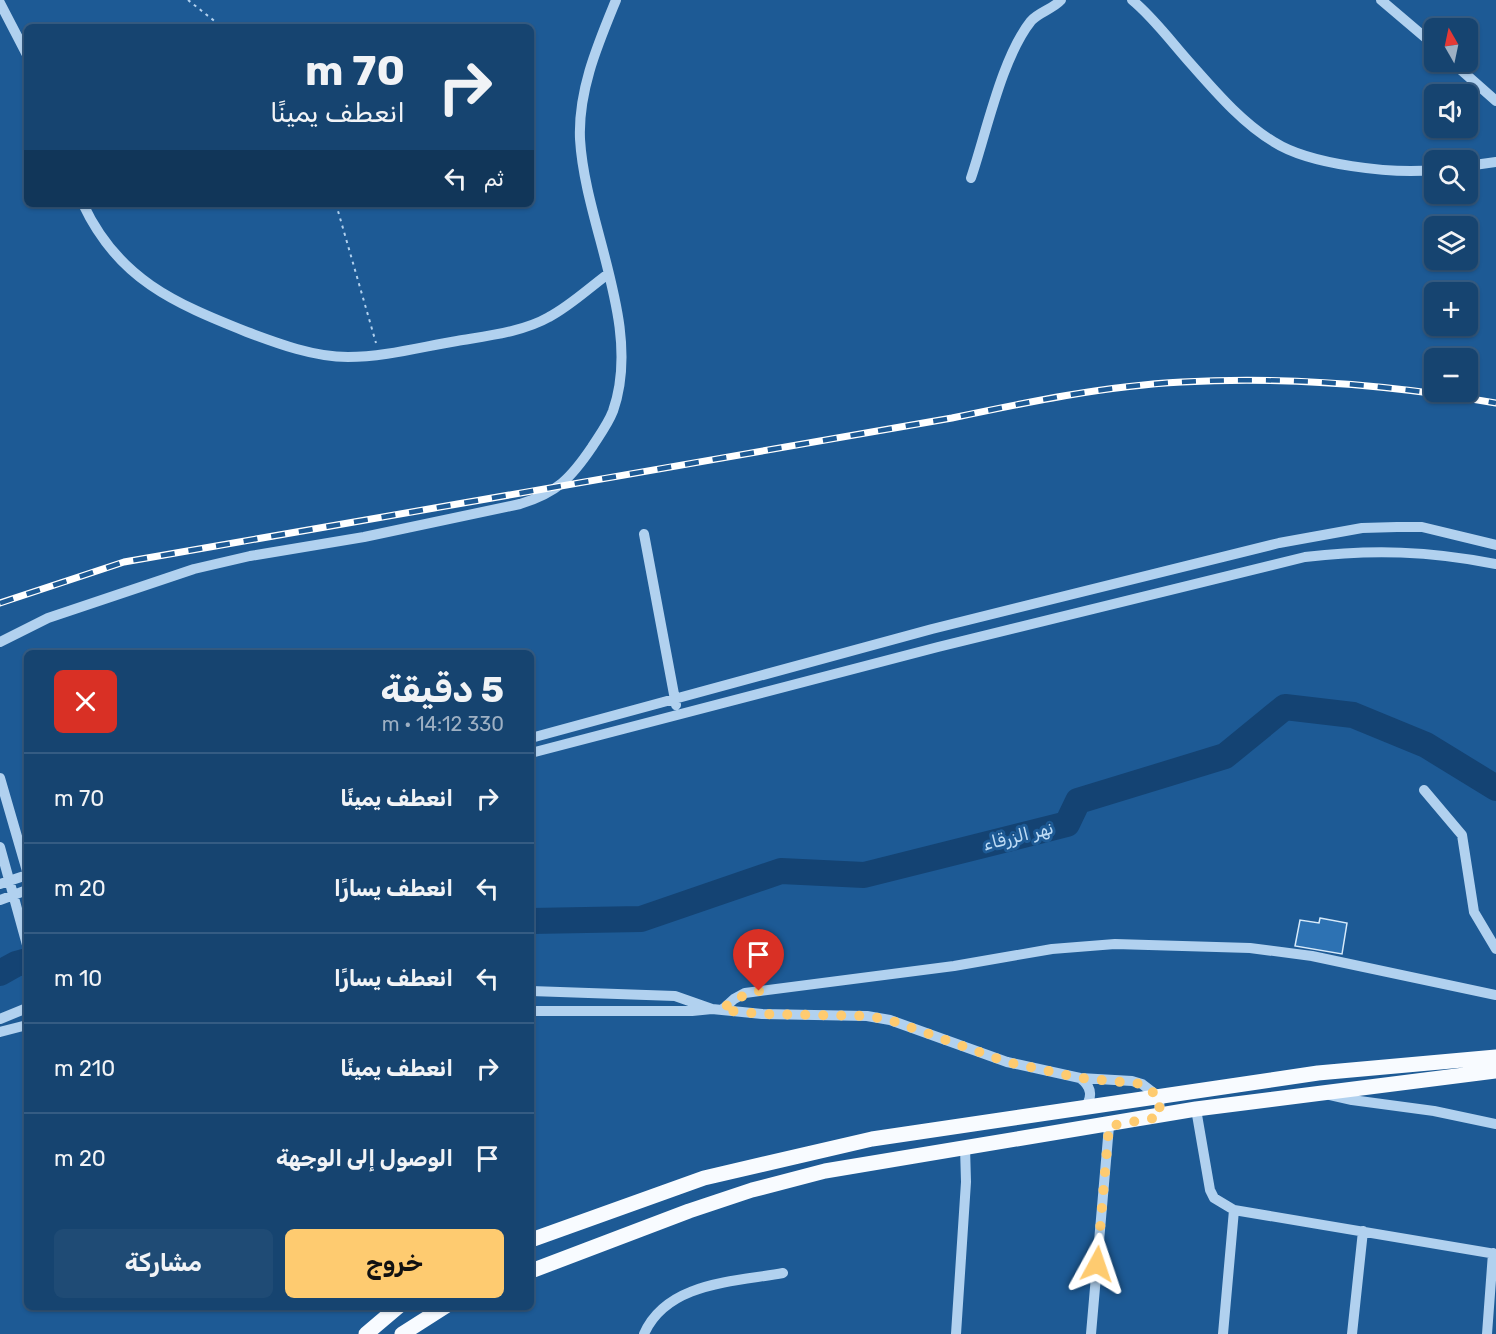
<!DOCTYPE html>
<html lang="ar">
<head>
<meta charset="utf-8">
<style>
  :root { --surface:#164470; --page:#1f4b75; --text:#f1f3f6; --muted:#9eb0c3; --line:#355c83; --accent:#fecb70 }
  body { margin:0; font-family:Rubik,Cairo,sans-serif; background:var(--page); color:var(--text); direction:rtl; height:100vh; display:flex; flex-direction:column; font-size:22px; white-space:nowrap }
  * { box-sizing:border-box; margin:0 }
  p { font-size:20px; color:var(--muted) }
  .icon { flex:none; width:33px; height:33px; fill:none; stroke:currentColor; stroke-width:2; stroke-linecap:round; stroke-linejoin:round }
  .map { position:relative; flex:1; overflow:hidden; direction:ltr }
  .sheet { position:absolute; left:24px; top:650px; width:510px; height:660px; display:flex; flex-direction:column; background:var(--surface); border-radius:9px; box-shadow:0 2px 4px #0004,0 0 0 2px var(--line); direction:rtl }
  .sheet>* { flex:none }
  .guide { position:absolute; left:24px; top:24px; width:510px; height:183px; border-radius:9px; box-shadow:0 2px 4px #0004,0 0 0 2px var(--line); direction:rtl; background:#164470; color:var(--text); overflow:hidden }
  .needle { width:39px; rotate:351deg }
  .fabs { position:absolute; left:1424px; top:18px; display:grid; gap:12px }
  .fabs a { display:grid; place-items:center; width:54px; height:54px; border-radius:9px; background:var(--surface); box-shadow:0 2px 4px #0004,0 0 0 2px var(--line); font-size:30px }
  .pin { position:absolute; display:grid; place-items:center; width:51px; height:51px; color:#fff; margin:-62px -26px; border-radius:50% 50% 50% 0; rotate:-45deg; box-shadow:0 0 6px #0007 }
  .pin .icon { rotate:45deg }
  .me { position:absolute; width:66px; margin:-33px; rotate:5deg; stroke-linejoin:round; filter:drop-shadow(0 0 4px #0008) }
  .turn { display:flex; align-items:center; gap:21px; height:126px; padding:0 30px; font-size:27px }
  .turn .icon { width:78px; height:78px; stroke-width:2.5 }
  .turn b { display:block; font-size:42px; line-height:51px }
  .then { display:flex; align-items:center; height:57px; padding:0 30px; background:#0003; gap:12px; font-size:22px }
  .round { display:grid; place-items:center; flex:none; width:63px; height:63px; border-radius:9px; background:var(--page) }
  .overview { display:flex; align-items:center; justify-content:space-between; height:102px; padding:0 30px }
  h1 { font-size:36px; font-weight:700; line-height:45px }
  .primary-button { display:flex; gap:12px; margin-top:auto; padding:12px 30px }
  .primary-button a { flex:1; height:69px; border-radius:9px; background:var(--accent); color:#111; font-size:24px; font-weight:700; line-height:69px; text-align:center }
  .primary-button a+a { background:var(--page); color:var(--text) }
  ul { padding:0; list-style:none }
  li { display:flex; align-items:center; gap:18px; height:90px; padding:0 30px; border-top:2px solid var(--line) }
  li div { flex:1 }
  li b { display:block; font-size:22px }
  li em { font-style:normal }
  .map>svg:first-child { display:block }
  .lines { fill:none; stroke-linecap:round; stroke-linejoin:round }
  .river { stroke:#144373; stroke-width:26 }
  .building { fill:#2d72b3; stroke:#d7eafa; stroke-width:1.5 }
  .path { stroke:#b1d1ef; stroke-width:2; stroke-dasharray:3 4.5; stroke-linecap:butt }
  .minor { stroke:#b1d1ef; stroke-width:10 }
  .major { stroke:#f8fbff; stroke-width:15 }
  .rail-casing { stroke:#fff; stroke-width:7 }
  .rail { stroke:#1d5a95; stroke-width:4.5; stroke-dasharray:14; stroke-linecap:butt }
  .route { stroke:#fecb70; stroke-width:10; stroke-dasharray:0 18 }
  .labels { text-anchor:middle; stroke-width:6; stroke-linejoin:round; paint-order:stroke }
  .water-label { font-size:18px; font-style:italic; fill:#bddbf5; stroke:#1d5a95 }
</style>
</head>
<body>
<div class="map">
<svg width="1496" height="1334" viewBox="0 0 1496 1334">
  <rect width="100%" height="100%" fill="#1d5a95"/>
  <g class="lines">
    <!-- river -->
    <path class="river" d="M531 921 641 919 781 871 864 875 1067 824 1078 801 1225 756 1285 707 1353 715 1426 745 1496 788
      M0 973 16 964 27 961"/>
  </g>
  <!-- building -->
  <path class="building" d="M1320 918 1347 923 1342 954 1295 946 1300 920 1319 923Z"/>
  <g class="lines">
    <!-- path -->
    <path class="path" d="M188 0 222 27
      M336 204 376 343"/>
    <!-- minor -->
    <path class="minor" d="M1132 0C1154 18 1172 43 1191 64 1215 91 1242 123 1274 142 1310 165 1392 174 1434 170
      M1381 0 1434 45
      M0 3 27 55
      M1452 62 1496 101
      M1467 166 1496 162
      M971 178C986 134 1002 57 1031 21 1039 12 1053 9 1061 0
      M83 204C118 279 174 303 247 332 279 344 314 357 348 357 384 357 421 347 457 341 486 336 523 332 549 317 570 306 589 288 608 274
      M644 534 676 705
      M0 642 48 618 194 569 250 556 364 537 520 504C557 493 571 478 592 447 599 436 608 424 613 411 643 326 585 226 580 139 578 90 598 44 616 0
      M531 738 932 629 1279 543 1362 528 1397 527H1422L1496 545
      M531 753 938 647 1305 557C1373 549 1429 551 1496 564
      M0 778 27 871
      M1424 790 1462 835 1474 912 1496 949
      M0 847 27 945
      M0 884 27 875
      M0 900 27 890
      M531 991 675 996 712 1009
      M722 1010 734 999 745 993 954 966 1052 949 1115 944 1250 948 1312 956 1496 995
      M531 1011H692L712 1009 762 1014 867 1016 890 1020 1007 1062 1080 1078 1132 1081 1142 1084 1159 1097 1160 1117
      M0 1019 27 1008
      M0 1032 27 1025
      M1080 1078C1092 1087 1093 1097 1084 1109
      M1330 1095 1352 1100 1434 1111 1496 1124
      M1196 1109 1210 1190 1214 1198 1234 1210 1496 1254
      M644 1334C667 1282 734 1282 783 1273
      M956 1334 966 1182 965 1147
      M1091 1334 1109 1126
      M1223 1334 1234 1210
      M1352 1334 1363 1231
      M1487 1334 1493 1253"/>
    <!-- major -->
    <path class="major" d="M531 1240 704 1178 872 1139 1318 1073 1496 1057
      M531 1271 689 1211 752 1190 825 1171 1196 1109 1496 1071
      M366 1334 399 1306
      M402 1334 446 1306"/>
    <!-- rail casing -->
    <g class="rail-casing">
      <path id="rail" d="M0 603 124 562 952 418C1028 402 1104 386 1182 382 1288 376 1392 385 1496 403"/>
    </g>
    <!-- rail -->
    <use href="#rail" class="rail"/>
  </g>
  <g class="lines">
    <!-- route -->
    <path class="route" d="M759 991 734 999 722 1010 762 1014 867 1016 890 1020 1007 1062 1080 1078 1142 1084 1159 1097 1160 1117 1109 1126 1097 1264"/>
  </g>
  <g class="labels">
    <!-- water labels -->
    <g class="water-label">
      <text transform="translate(1018 836) rotate(-14)" y="6">نهر الزرقاء</text>
    </g>
  </g>
</svg>
<div class="fabs">
<a><svg class="needle" viewBox="-14 -14 28 28"><path d="M0-13l5 13h-10z" fill="#e53935"/><path d="M0 13l5-13h-10z" fill="#9eb0c3"/></svg></a>
<a><svg class="icon" aria-label="sound" viewBox="0 0 24 24"><path d="M4 9h4l5-4v14l-5-4H4zM17 9q2 3 0 6"/></svg></a>
<a><svg class="icon" aria-label="search" viewBox="0 0 24 24"><circle cx="10" cy="10" r="6"/><path d="M15 15l6 6"/></svg></a>
<a><svg class="icon" aria-label="layers" viewBox="0 0 24 24"><path d="M12 4l9 5-9 5-9-5zM3 14l9 5 9-5"/></svg></a>
<a>+</a>
<a>−</a>
</div>
<div class="pin" style="left:759px;top:991px;background:#d93025"><svg class="icon" aria-label="arrive" viewBox="0 0 24 24"><path d="M6 21V4h12l-3 4 3 4H6"/></svg></div>
<svg class="me" style="left:1097px;top:1264px" viewBox="-20 -20 40 40"><path d="M0-17L14 15 0 8-14 15z" fill="#fecb70" stroke="#fff" stroke-width="4"/></svg>
<div class="guide">
<div class="turn"><svg class="icon" aria-label="right" viewBox="0 0 24 24"><path d="M7 20v-9h11M14 6l5 5-5 5"/></svg><div><b>70 m</b>انعطف يمينًا</div></div>
<div class="then">ثم<svg class="icon" aria-label="left" viewBox="0 0 24 24"><path d="M17 20v-9H6M10 6l-5 5 5 5"/></svg></div>
</div>
<section class="sheet">
<div class="overview"><div><h1>5 دقيقة</h1><p>330 m · 14:12</p></div><a class="round" style="background:#d93025;color:#fff"><svg class="icon" aria-label="close" viewBox="0 0 24 24"><path d="M6 6l12 12M18 6L6 18"/></svg></a></div>
<ul>
<li><svg class="icon" aria-label="right" viewBox="0 0 24 24"><path d="M7 20v-9h11M14 6l5 5-5 5"/></svg><div><b>انعطف يمينًا</b></div><em>70 m</em></li>
<li><svg class="icon" aria-label="left" viewBox="0 0 24 24"><path d="M17 20v-9H6M10 6l-5 5 5 5"/></svg><div><b>انعطف يسارًا</b></div><em>20 m</em></li>
<li><svg class="icon" aria-label="left" viewBox="0 0 24 24"><path d="M17 20v-9H6M10 6l-5 5 5 5"/></svg><div><b>انعطف يسارًا</b></div><em>10 m</em></li>
<li><svg class="icon" aria-label="right" viewBox="0 0 24 24"><path d="M7 20v-9h11M14 6l5 5-5 5"/></svg><div><b>انعطف يمينًا</b></div><em>210 m</em></li>
<li><svg class="icon" aria-label="arrive" viewBox="0 0 24 24"><path d="M6 21V4h12l-3 4 3 4H6"/></svg><div><b>الوصول إلى الوجهة</b></div><em>20 m</em></li>
</ul>
<div class="primary-button"><a>خروج</a><a>مشاركة</a></div>
</section>
</div>
</body>
</html>
